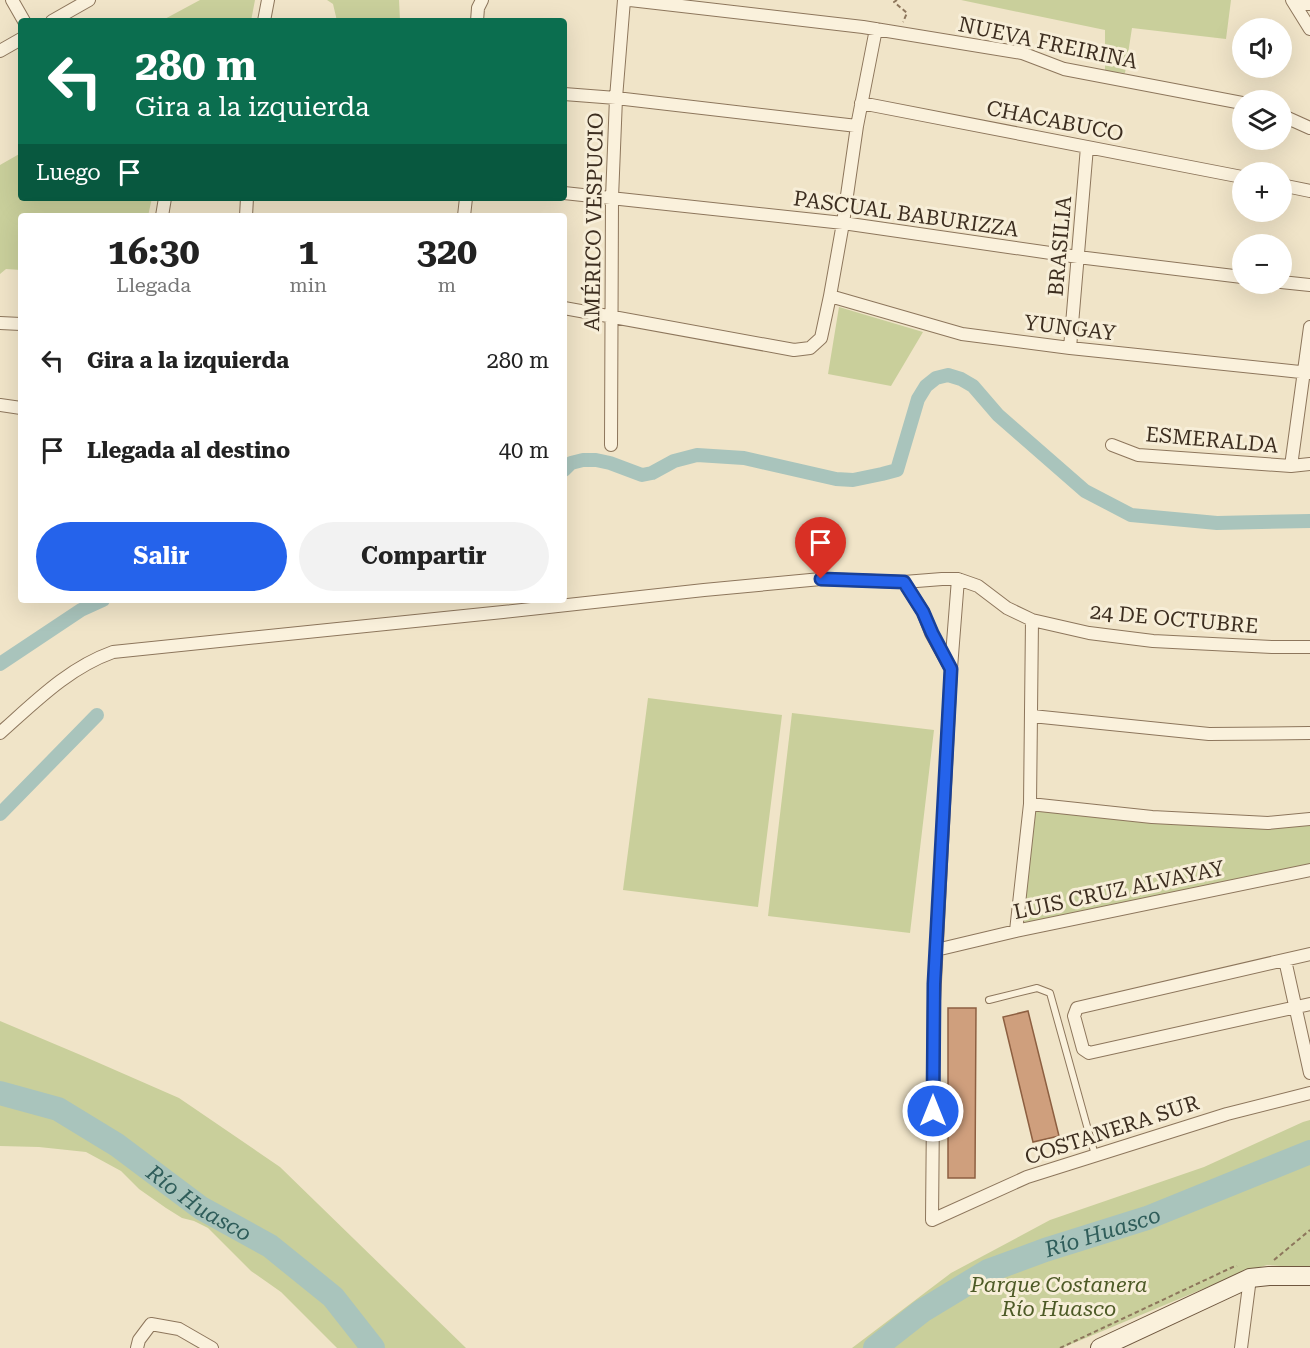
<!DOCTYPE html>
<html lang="es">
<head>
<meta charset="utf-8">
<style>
  :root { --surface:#fff; --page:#f2f2f2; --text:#222; --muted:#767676; --accent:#2563eb }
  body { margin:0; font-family:"Roboto Serif",serif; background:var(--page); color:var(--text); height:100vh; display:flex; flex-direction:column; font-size:22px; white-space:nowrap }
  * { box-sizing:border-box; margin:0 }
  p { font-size:20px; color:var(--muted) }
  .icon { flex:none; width:33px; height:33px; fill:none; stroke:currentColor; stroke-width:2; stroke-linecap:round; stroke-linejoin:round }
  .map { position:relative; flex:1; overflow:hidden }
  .details { position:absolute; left:18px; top:213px; width:549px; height:390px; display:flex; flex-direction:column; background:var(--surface); border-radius:6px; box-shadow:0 6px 24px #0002 }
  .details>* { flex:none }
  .top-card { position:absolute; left:18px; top:18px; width:549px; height:183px; border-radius:6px; box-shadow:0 6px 24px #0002; background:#0b6e4f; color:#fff; overflow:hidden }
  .fabs { position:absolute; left:1232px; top:18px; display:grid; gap:12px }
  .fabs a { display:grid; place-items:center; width:60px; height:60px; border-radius:50%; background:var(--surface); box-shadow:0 6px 24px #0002; font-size:30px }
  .pin { position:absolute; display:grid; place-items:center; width:51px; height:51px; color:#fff; margin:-62px -26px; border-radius:50% 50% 50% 0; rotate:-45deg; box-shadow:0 0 6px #0007 }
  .pin .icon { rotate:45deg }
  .me { position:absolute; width:66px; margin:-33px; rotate:0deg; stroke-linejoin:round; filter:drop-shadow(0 0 4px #0008) }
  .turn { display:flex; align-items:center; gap:21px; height:126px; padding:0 18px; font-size:27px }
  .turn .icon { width:78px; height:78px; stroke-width:2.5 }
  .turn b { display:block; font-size:42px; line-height:51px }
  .then { display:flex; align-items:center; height:57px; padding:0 18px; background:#0003; gap:12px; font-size:22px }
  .eta { display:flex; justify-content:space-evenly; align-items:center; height:102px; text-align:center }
  .eta b { font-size:36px; font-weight:700; line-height:42px }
  .primary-button { display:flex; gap:12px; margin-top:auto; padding:12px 18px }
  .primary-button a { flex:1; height:69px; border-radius:36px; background:var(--accent); color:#fff; font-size:24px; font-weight:700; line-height:69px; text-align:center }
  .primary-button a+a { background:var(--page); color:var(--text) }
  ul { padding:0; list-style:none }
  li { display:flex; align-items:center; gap:18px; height:90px; padding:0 18px }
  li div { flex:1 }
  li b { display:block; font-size:22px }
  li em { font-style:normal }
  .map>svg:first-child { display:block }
  .green { fill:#c9cf9b }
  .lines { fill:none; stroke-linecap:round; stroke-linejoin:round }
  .canal { stroke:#a9c4bc; stroke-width:14 }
  .river { stroke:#a9c4bc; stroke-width:24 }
  .building { fill:#cf9f7d; stroke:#8d5f41; stroke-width:1.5 }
  .lane-casing { stroke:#8d765c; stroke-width:8 }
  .street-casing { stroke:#8d765c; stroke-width:14 }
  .secondary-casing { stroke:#6f573f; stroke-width:20 }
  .path { stroke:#8d765c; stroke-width:2; stroke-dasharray:4.5 3; stroke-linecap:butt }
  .lane { stroke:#faf1dc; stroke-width:6 }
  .street { stroke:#faf1dc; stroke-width:12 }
  .secondary { stroke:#faf1dc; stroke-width:18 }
  .route-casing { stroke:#184099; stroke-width:15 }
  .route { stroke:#2563eb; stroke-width:10 }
  .labels { text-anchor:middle; stroke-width:6; stroke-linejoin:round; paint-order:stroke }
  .street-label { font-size:21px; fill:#3d2e20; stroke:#f7eed8 }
  .park-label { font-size:21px; font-style:italic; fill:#4d5a26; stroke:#f7eed8 }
  .water-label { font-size:22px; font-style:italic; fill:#2f5d5a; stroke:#f7eed8 }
</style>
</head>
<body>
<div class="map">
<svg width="1310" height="1348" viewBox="0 0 1310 1348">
  <rect width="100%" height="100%" fill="#f0e4c8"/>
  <!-- green -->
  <path class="green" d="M200 0H255L251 21H161Z
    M327 0H399L400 21H372L370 18 337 21 333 4Z
    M961 0H1231L1226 39 1132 28 1125 73 1105 71V30Z
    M21 153V198H152L148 216H21V270L6 269 0 274V165Z
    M839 307 923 332 891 386 828 374Z
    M648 698 782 715 758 907 623 890Z
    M792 713 934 730 910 933 768 916Z
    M1032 806 1310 822V868L1018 929Z
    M0 1021 83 1056 179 1098 280 1167 466 1348H337L281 1292 251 1271 208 1228 194 1221 182 1218 166 1208 139 1189 121 1171 86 1152 39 1147 0 1146Z
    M1310 1120V1268L1267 1265 1241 1273 1062 1348H852L951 1273 1050 1220 1204 1167 1303 1122Z"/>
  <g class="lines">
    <!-- canal -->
    <path class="canal" d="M564 470 571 463 583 460H596L610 463 642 475 652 473 674 461 697 455 744 458 836 479 853 480 882 474 897 470 918 399 926 386 936 378 948 375 961 379 973 386 998 415 1085 491 1131 515 1217 523 1310 521
      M0 664 81 610 103 600
      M0 814 97 715"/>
    <!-- river -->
    <g class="river">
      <path id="s1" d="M0 1093 58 1109 117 1145 201 1208 270 1246 333 1297 373 1348"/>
      <path id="s2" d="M875 1348 922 1311 988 1271 1045 1250 1147 1218 1310 1152"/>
    </g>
  </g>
  <!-- building -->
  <path class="building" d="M948 1008H976L975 1178H948Z
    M1028 1011 1059 1136 1033 1142 1003 1017Z"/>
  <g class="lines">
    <!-- lane casing -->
    <g class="lane-casing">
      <path id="lane" d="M989 1000 1037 988 1050 993 1095 1155"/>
    </g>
    <!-- street casing -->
    <g class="street-casing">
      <path id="street" d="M12 0 24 21
        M630 0 863 27 1022 53 1064 69 1242 103
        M1292 0 1310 29
        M1295 4H1310
        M52 21 89 0
        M264 21 268 0
        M477 21 478 8 482 0
        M0 51 21 39
        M564 94 616 98 857 126
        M861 103 1242 177
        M1281 115 1310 128
        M1281 185 1310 191
        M564 193 843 223 1078 257 1242 277
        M162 216 165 198
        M246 216 247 198
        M464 216 466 198
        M1281 282 1310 285
        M830 296 962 334 1070 348 1310 373
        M564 308 794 350 810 348 821 338 830 296 843 223 857 126 876 29
        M0 323 21 324
        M1070 348 1087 147
        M0 405 21 408
        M611 445 612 198 616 98 624 0
        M1112 445 1138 455 1291 466 1310 464
        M1291 466 1310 327
        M904 582 923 612 931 633 951 669 934 1001 932 1220 1027 1177 1227 1114 1310 1093
        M951 668 958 579
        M1032 716 1209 734 1310 733
        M0 733C35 702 68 668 113 652L503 612 704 590 821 579 904 582 942 579H958L978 586 1007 608 1032 620 1089 633 1153 641 1272 647H1310
        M1030 804 1152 817 1268 823 1310 819
        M1016 931 1030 804 1032 620
        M936 950 1016 931 1310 870
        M1310 954 1077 1008 1074 1016 1083 1049 1089 1053 1310 1004
        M1285 960 1310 1073
        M137 1348 139 1340 151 1324 179 1329 212 1348
        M1241 1348 1250 1278"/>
    </g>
    <!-- secondary casing -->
    <g class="secondary-casing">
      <path id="secondary" d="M1100 1348 1250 1278 1269 1276H1310"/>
    </g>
    <!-- path -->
    <path class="path" d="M897 0 894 2 907 13 903 22
      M1274 1260 1310 1230
      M1060 1348 1233 1267 1237 1266"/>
    <!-- lane -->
    <use href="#lane" class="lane"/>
    <!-- street -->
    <use href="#street" class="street"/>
    <!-- secondary -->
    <use href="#secondary" class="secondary"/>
  </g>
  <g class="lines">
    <!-- route casing -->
    <g class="route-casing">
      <path id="route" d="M821 579 904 582 923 612 932 633 951 669 934 984 933 1111"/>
    </g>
    <!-- route -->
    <use href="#route" class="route"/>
  </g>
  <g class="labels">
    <!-- street labels -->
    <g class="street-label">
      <text transform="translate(1048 43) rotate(12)" y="7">NUEVA FREIRINA</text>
      <text transform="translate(1055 121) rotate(11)" y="7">CHACABUCO</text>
      <text transform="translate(906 214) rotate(8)" y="7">PASCUAL BABURIZZA</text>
      <text transform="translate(594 222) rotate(-89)" y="7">AMÉRICO VESPUCIO</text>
      <text transform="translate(1060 246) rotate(-85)" y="7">BRASILIA</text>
      <text transform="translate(1070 328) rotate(7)" y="7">YUNGAY</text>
      <text transform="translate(1212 440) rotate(5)" y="7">ESMERALDA</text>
      <text transform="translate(1174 619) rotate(5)" y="7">24 DE OCTUBRE</text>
      <text transform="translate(1119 890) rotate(-12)" y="7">LUIS CRUZ ALVAYAY</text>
      <text transform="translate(1112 1130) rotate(-18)" y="7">COSTANERA SUR</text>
    </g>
    <!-- park labels -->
    <g class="park-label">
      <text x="1059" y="1292">Parque Costanera<tspan x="1059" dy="24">Río Huasco</tspan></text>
    </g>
    <!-- water labels -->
    <g class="water-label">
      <text dy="8" stroke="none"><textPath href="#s1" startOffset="230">Río Huasco</textPath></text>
      <text dy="8" stroke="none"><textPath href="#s2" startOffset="258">Río Huasco</textPath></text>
    </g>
  </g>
</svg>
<div class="fabs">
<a><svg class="icon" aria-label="sound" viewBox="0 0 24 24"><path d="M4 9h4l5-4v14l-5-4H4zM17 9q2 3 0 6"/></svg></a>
<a><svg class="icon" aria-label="layers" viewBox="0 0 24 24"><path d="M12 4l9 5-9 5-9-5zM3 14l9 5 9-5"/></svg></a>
<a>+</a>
<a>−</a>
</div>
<div class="pin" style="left:821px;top:579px;background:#d93025"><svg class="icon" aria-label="arrive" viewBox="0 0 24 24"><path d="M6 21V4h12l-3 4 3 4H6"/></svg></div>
<svg class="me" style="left:933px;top:1111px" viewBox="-20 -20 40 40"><circle r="17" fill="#2563eb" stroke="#fff" stroke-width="3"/><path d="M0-11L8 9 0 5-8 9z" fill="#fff"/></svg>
<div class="top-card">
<div class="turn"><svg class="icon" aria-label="left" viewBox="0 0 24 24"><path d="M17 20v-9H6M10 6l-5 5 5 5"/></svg><div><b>280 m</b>Gira a la izquierda</div></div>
<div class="then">Luego<svg class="icon" aria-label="arrive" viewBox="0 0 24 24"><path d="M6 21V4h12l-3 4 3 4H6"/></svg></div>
</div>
<section class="details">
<div class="eta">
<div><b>16:30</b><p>Llegada</p></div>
<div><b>1</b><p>min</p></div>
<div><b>320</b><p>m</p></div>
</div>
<ul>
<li><svg class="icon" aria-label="left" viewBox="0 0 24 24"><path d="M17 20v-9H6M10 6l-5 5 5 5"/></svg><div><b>Gira a la izquierda</b></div><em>280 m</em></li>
<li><svg class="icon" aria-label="arrive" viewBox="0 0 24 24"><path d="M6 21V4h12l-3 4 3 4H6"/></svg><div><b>Llegada al destino</b></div><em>40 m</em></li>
</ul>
<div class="primary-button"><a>Salir</a><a>Compartir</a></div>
</section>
</div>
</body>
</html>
